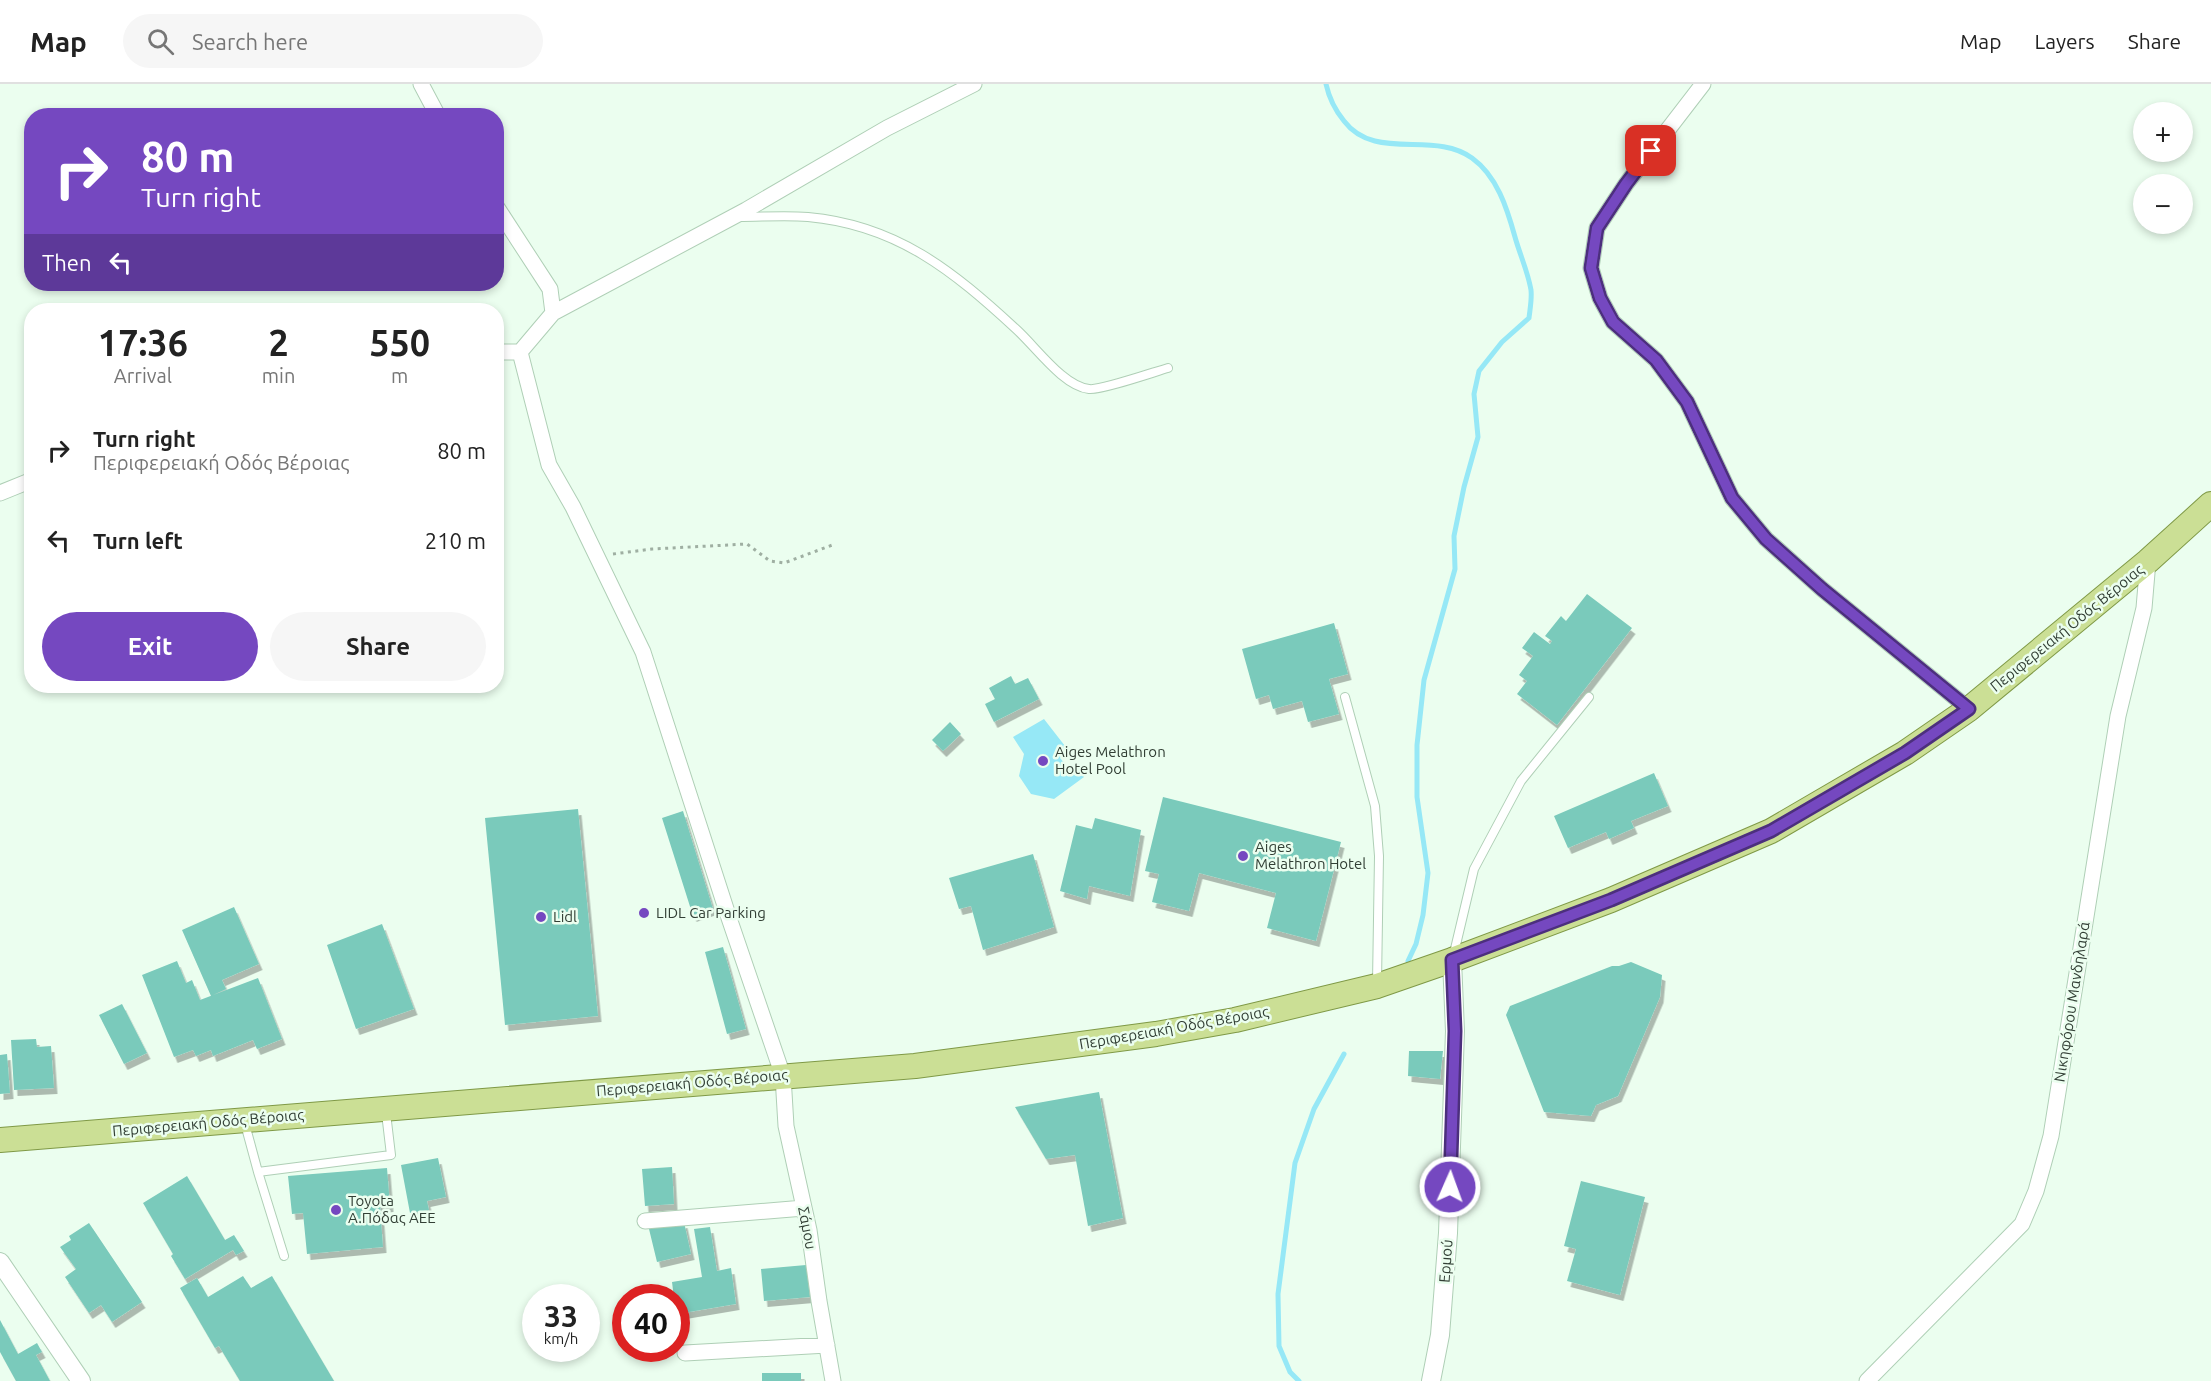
<!DOCTYPE html>
<html lang="en">
<head>
<meta charset="utf-8">
<style>
  :root { --surface:#fff; --page:#f6f6f6; --text:#222; --muted:#767676; --line:#e0e0e0; --accent:#7548c0 }
  body { margin:0; font-family:Ubuntu,sans-serif; background:var(--page); color:var(--text); height:100vh; display:flex; flex-direction:column; font-size:22px; white-space:nowrap }
  * { box-sizing:border-box; margin:0 }
  p { font-size:20px; color:var(--muted) }
  .icon { flex:none; width:33px; height:33px; fill:none; stroke:currentColor; stroke-width:2; stroke-linecap:round; stroke-linejoin:round }
  .map { position:relative; flex:1; overflow:hidden }
  .side { position:absolute; left:24px; top:219px; width:480px; height:390px; display:flex; flex-direction:column; background:var(--surface); border-radius:24px; box-shadow:0 3px 9px #0003 }
  .side>* { flex:none }
  .top-card { position:absolute; left:24px; top:24px; width:480px; height:183px; border-radius:24px; box-shadow:0 3px 9px #0003; background:#7548c0; color:#fff; overflow:hidden }
  .tools { position:absolute; left:2133px; top:18px; display:grid; gap:12px }
  .tools a { display:grid; place-items:center; width:60px; height:60px; border-radius:50%; background:var(--surface); box-shadow:0 3px 9px #0003; font-size:30px }
  .speed { position:absolute; left:522px; top:1200px; display:flex; gap:12px; font-size:30px; font-weight:700; text-align:center }
  .speed>* { display:grid; place-content:center; width:78px; height:78px; border-radius:50%; background:var(--surface); box-shadow:0 3px 9px #0003; line-height:1 }
  .speed small { font-size:15px; font-weight:400 }
  .speed .limit { border:9px solid #d22; background:#fff; color:#111 }
  .pin { position:absolute; display:grid; place-items:center; width:51px; height:51px; color:#fff; margin:-26px; border-radius:12px; box-shadow:0 3px 9px #0006 }
  .me { position:absolute; width:66px; margin:-33px; rotate:2deg; stroke-linejoin:round; filter:drop-shadow(0 0 4px #0008) }
  .turn { display:flex; align-items:center; gap:21px; height:126px; padding:0 18px; font-size:27px }
  .turn .icon { width:78px; height:78px; stroke-width:2.5 }
  .turn b { display:block; font-size:42px; line-height:51px }
  .then { display:flex; align-items:center; height:57px; padding:0 18px; background:#0003; gap:12px; font-size:22px }
  .eta { display:flex; justify-content:space-evenly; align-items:center; height:102px; text-align:center }
  .eta b { font-size:36px; font-weight:600; line-height:42px }
  .cta { display:flex; gap:12px; margin-top:auto; padding:12px 18px }
  .cta a { flex:1; height:69px; border-radius:36px; background:var(--accent); color:#fff; font-size:24px; font-weight:600; line-height:69px; text-align:center }
  .cta a+a { background:var(--page); color:var(--text) }
  ul { padding:0; list-style:none }
  li { display:flex; align-items:center; gap:18px; height:90px; padding:0 18px }
  li div { flex:1 }
  li b { display:block; font-size:22px }
  li em { font-style:normal }
  header { display:flex; align-items:center; gap:36px; box-sizing:border-box; height:84px; padding:0 30px; background:var(--surface); border-bottom:2px solid var(--line) }
  header strong { font-size:28px }
  nav { display:flex; gap:33px; margin-inline-start:auto; font-size:21px }
  .search { width:420px; height:54px; background:var(--page); display:flex; align-items:center; gap:15px; box-sizing:border-box; padding:0 21px; border-radius:33px; color:var(--muted); font-size:22px }
  .map>svg:first-child { display:block }
  .water { fill:#96e8f6 }
  .lines { fill:none; stroke-linecap:round; stroke-linejoin:round }
  .stream { stroke:#96e8f6; stroke-width:5 }
  .building { fill:#7acabb; filter:url(#shadow) }
  .service-casing { stroke:#afcfb6; stroke-width:10 }
  .minor-casing { stroke:#afcfb6; stroke-width:17 }
  .tertiary-casing { stroke:#afcfb6; stroke-width:20 }
  .primary-casing { stroke:#7f9946; stroke-width:26 }
  .path { stroke:#9fafa2; stroke-width:3; stroke-dasharray:3 4.5; stroke-linecap:butt }
  .service { stroke:#fff; stroke-width:8 }
  .minor { stroke:#fff; stroke-width:15 }
  .tertiary { stroke:#fff; stroke-width:18 }
  .primary { stroke:#cbdf95; stroke-width:24 }
  .route-casing { stroke:#4c2f7d; stroke-width:15 }
  .route { stroke:#7548c0; stroke-width:10 }
  .poi-dot { fill:#7548c0; stroke:#ebfeef; stroke-width:2 }
  .labels { text-anchor:middle; stroke-width:5; stroke-linejoin:round; paint-order:stroke }
  .street-label { font-size:15px; fill:#323f35; stroke:#ebfeef }
  .poi-label { font-size:15px; fill:#323f35; stroke:#ebfeef; text-anchor:start }
</style>
</head>
<body>
<header>
<strong>Map</strong>
<div class="search"><svg class="icon" aria-label="search" viewBox="0 0 24 24"><circle cx="10" cy="10" r="6"/><path d="M15 15l6 6"/></svg>Search here</div>
<nav><a>Map</a><a>Layers</a><a>Share</a></nav>
</header>
<div class="map">
<svg width="2211" height="1297" viewBox="0 0 2211 1297">
  <defs>
    <filter id="shadow"><feDropShadow dx="3.5" dy="6" stdDeviation="0" flood-color="#0004"/></filter>
  </defs>
  <rect width="100%" height="100%" fill="#ebfeef"/>
  <!-- water -->
  <path class="water" d="M1044 635 1065 662 1060 674 1067 682 1078 681 1084 693 1054 715 1031 710 1019 692 1024 670 1013 653Z"/>
  <g class="lines">
    <!-- stream -->
    <path class="stream" d="M1326 0C1329 14 1335 26 1344 37 1375 78 1434 46 1472 74 1497 92 1507 124 1515 153 1520 171 1528 188 1531 206 1532 215 1530 225 1529 234L1502 258 1479 287 1474 310 1478 353 1464 403 1454 452 1455 485 1424 596 1417 661V713L1428 789 1423 831 1416 860 1408 877
      M1299 1297 1290 1288 1279 1262 1278 1210 1295 1079 1314 1025 1344 970"/>
  </g>
  <!-- building -->
  <path class="building" d="M1587 510 1632 544 1557 641 1517 610 1527 597 1519 591 1533 572 1522 564 1534 548 1550 560 1552 557 1545 552 1561 532 1566 537Z
    M1334 539 1348 590 1329 595 1339 630 1308 638 1302 617 1273 625 1269 611 1256 615 1242 565Z
    M1011 592 1015 600 1028 594 1039 615 994 638 985 620 995 615 989 604Z
    M950 638 961 650 943 667 932 656Z
    M1654 689 1668 722 1631 737 1634 744 1609 755 1606 748 1568 764 1554 732Z
    M1163 713 1341 758 1316 857 1267 844 1276 809 1199 789 1189 827 1152 818 1159 790 1145 787Z
    M578 725 598 932 505 941 485 734Z
    M683 727 713 825 693 832 662 734Z
    M1095 734 1141 746 1130 812 1089 802 1087 815 1060 807 1076 741 1092 745Z
    M1033 770 1054 843 983 866 971 822 959 825 949 794Z
    M234 823 259 880 222 896 226 905 211 912 182 846Z
    M382 840 414 925 356 945 327 861Z
    M723 863 746 945 727 950 705 868Z
    M177 877 186 899 192 896 200 916 258 894 282 955 257 965 253 956 213 972 211 966 196 972 193 966 174 973 142 891Z
    M1631 878 1662 891 1660 913 1618 1012 1596 1021 1591 1032 1544 1028 1506 931 1510 922 1612 882H1619Z
    M122 920 147 969 124 980 99 931Z
    M36 955 37 963 51 962 54 1004 14 1006 11 956Z
    M1409 967H1443L1440 995 1408 992Z
    M7 970 10 1009 0 1010V971Z
    M1099 1008 1123 1134 1088 1142 1075 1071 1046 1075 1015 1023Z
    M438 1074 446 1113 427 1117 429 1126 410 1129 401 1081Z
    M672 1083 674 1120 645 1122 642 1085Z
    M387 1084 390 1122 380 1123 383 1163 307 1170 303 1129 292 1130 288 1092Z
    M187 1092 225 1156 234 1151 244 1167 236 1171 233 1166 185 1195 171 1172 173 1170 143 1119Z
    M1581 1097 1645 1113 1620 1211 1567 1197 1576 1165 1564 1162Z
    M684 1138 691 1170 657 1178 649 1145Z
    M89 1139 142 1218 112 1238 101 1221 89 1229 65 1193 76 1185 60 1163 71 1156 69 1152Z
    M710 1143 717 1187 731 1184 736 1220 677 1230 676 1214H674L672 1198 702 1193 694 1145Z
    M806 1181 810 1213 764 1217 761 1185Z
    M243 1192 251 1204 272 1192 334 1297H240L219 1262 215 1264 180 1204 197 1194 208 1213Z
    M0 1236 18 1270 37 1259 42 1268 36 1271 50 1297H16L0 1268Z
    M762 1289H801V1297H762Z"/>
  <g class="lines">
    <!-- service casing -->
    <g class="service-casing">
      <path id="service" d="M739 133C762 133 785 131 808 133 897 141 953 187 1016 245 1036 263 1063 302 1089 305 1099 307 1154 288 1168 284
        M1345 613 1375 722 1379 772 1377 898
        M1454 869 1474 785 1521 697 1589 613
        M245 1040 258 1088 391 1071 386 1029
        M258 1088 284 1172"/>
    </g>
    <!-- minor casing -->
    <g class="minor-casing">
      <path id="minor" d="M421 0 438 32
        M1703 0 1626 100 1597 144 1591 184 1600 214 1613 238 1656 276 1687 318 1732 414 1766 455 1822 505 1969 625
        M496 122 550 205 553 229 520 268 549 381 573 423 643 568 729 834 783 992 786 1042 809 1146 819 1217 833 1297
        M553 229 746 126 887 44 974 0
        M496 268H520
        M0 409 32 396
        M645 1137 804 1124
        M685 1269 827 1261
        M1867 1297 2022 1140 2036 1107 2051 1052 2118 632 2144 524 2148 477"/>
    </g>
    <!-- tertiary casing -->
    <g class="tertiary-casing">
      <path id="tertiary" d="M0 1178 81 1297
        M1431 1297 1440 1251 1448 1149 1455 947 1452 876"/>
    </g>
    <!-- primary casing -->
    <g class="primary-casing">
      <path id="primary" d="M0 1056 915 982 1156 950 1235 936 1377 902 1452 876 1611 816 1771 747 1905 669 1969 625 2148 477 2211 420"/>
    </g>
    <!-- path -->
    <path class="path" d="M613 470 652 465 747 460 770 477 784 479 835 460"/>
    <!-- service -->
    <use href="#service" class="service"/>
    <!-- minor -->
    <use href="#minor" class="minor"/>
    <!-- tertiary -->
    <use href="#tertiary" class="tertiary"/>
    <!-- primary -->
    <use href="#primary" class="primary"/>
  </g>
  <g class="lines">
    <!-- route casing -->
    <g class="route-casing">
      <path id="route" d="M1450 1103 1455 947 1452 876 1611 816 1771 747 1905 669 1969 625 1822 505 1766 455 1732 414 1687 318 1656 276 1613 238 1600 214 1591 184 1597 144 1626 100 1651 67"/>
    </g>
    <!-- route -->
    <use href="#route" class="route"/>
  </g>
  <!-- markers -->
  <g class="poi-dot">
    <circle cx="1043" cy="677" r="6"/>
    <circle cx="1243" cy="772" r="6"/>
    <circle cx="644" cy="829" r="6"/>
    <circle cx="541" cy="833" r="6"/>
    <circle cx="336" cy="1126" r="6"/>
  </g>
  <g class="labels">
    <!-- street labels -->
    <g class="street-label">
      <text transform="translate(2067 544) rotate(-39)" y="5">Περιφερειακή Οδός Βέροιας</text>
      <text transform="translate(2072 918) rotate(-81)" y="5">Νικηφόρου Μανδηλαρά</text>
      <text transform="translate(1174 944) rotate(-10)" y="5">Περιφερειακή Οδός Βέροιας</text>
      <text transform="translate(692 999) rotate(-5)" y="5">Περιφερειακή Οδός Βέροιας</text>
      <text transform="translate(208 1039) rotate(-5)" y="5">Περιφερειακή Οδός Βέροιας</text>
      <text transform="translate(807 1144) rotate(79)" y="5">Σάμου</text>
      <text transform="translate(1446 1177) rotate(-86)" y="5">Ερμού</text>
    </g>
    <!-- poi labels -->
    <g class="poi-label">
      <text x="1055" y="673">Aiges Melathron<tspan x="1055" dy="17">Hotel Pool</tspan></text>
      <text x="1255" y="768">Aiges<tspan x="1255" dy="17">Melathron Hotel</tspan></text>
      <text x="656" y="834">LIDL Car Parking</text>
      <text x="553" y="838">Lidl</text>
      <text x="348" y="1122">Toyota<tspan x="348" dy="17">Α.Πόδας ΑΕΕ</tspan></text>
    </g>
  </g>
</svg>
<div class="tools">
<a>+</a>
<a>−</a>
</div>
<div class="speed"><div>33<small>km/h</small></div><div class="limit">40</div></div>
<div class="pin" style="left:1651px;top:67px;background:#d93025"><svg class="icon" aria-label="arrive" viewBox="0 0 24 24"><path d="M6 21V4h12l-3 4 3 4H6"/></svg></div>
<svg class="me" style="left:1450px;top:1103px" viewBox="-20 -20 40 40"><circle r="17" fill="#7548c0" stroke="#fff" stroke-width="3"/><path d="M0-11L8 9 0 5-8 9z" fill="#fff"/></svg>
<div class="top-card">
<div class="turn"><svg class="icon" aria-label="right" viewBox="0 0 24 24"><path d="M7 20v-9h11M14 6l5 5-5 5"/></svg><div><b>80 m</b>Turn right</div></div>
<div class="then">Then<svg class="icon" aria-label="left" viewBox="0 0 24 24"><path d="M17 20v-9H6M10 6l-5 5 5 5"/></svg></div>
</div>
<section class="side">
<div class="eta">
<div><b>17:36</b><p>Arrival</p></div>
<div><b>2</b><p>min</p></div>
<div><b>550</b><p>m</p></div>
</div>
<ul>
<li><svg class="icon" aria-label="right" viewBox="0 0 24 24"><path d="M7 20v-9h11M14 6l5 5-5 5"/></svg><div><b>Turn right</b><p>Περιφερειακή Οδός Βέροιας</p></div><em>80 m</em></li>
<li><svg class="icon" aria-label="left" viewBox="0 0 24 24"><path d="M17 20v-9H6M10 6l-5 5 5 5"/></svg><div><b>Turn left</b></div><em>210 m</em></li>
</ul>
<div class="cta"><a>Exit</a><a>Share</a></div>
</section>
</div>
</body>
</html>
